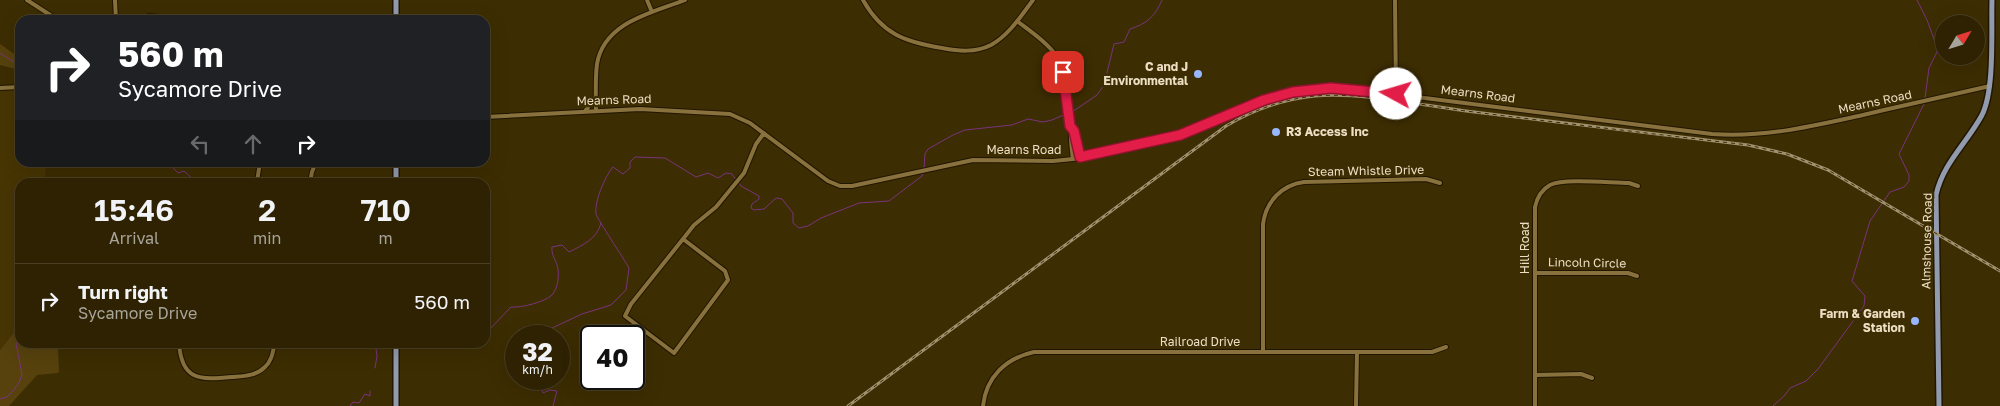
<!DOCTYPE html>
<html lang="en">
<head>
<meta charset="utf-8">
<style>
  :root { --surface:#2e2202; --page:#3a2f11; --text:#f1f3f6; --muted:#a7a499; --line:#493f24 }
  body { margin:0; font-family:"Golos Text",sans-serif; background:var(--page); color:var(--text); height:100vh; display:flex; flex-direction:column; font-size:19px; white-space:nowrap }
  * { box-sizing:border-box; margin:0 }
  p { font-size:16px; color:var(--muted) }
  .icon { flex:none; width:28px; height:28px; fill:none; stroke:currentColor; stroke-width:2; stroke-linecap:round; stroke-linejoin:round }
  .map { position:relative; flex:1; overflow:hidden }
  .sheet { position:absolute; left:15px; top:178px; width:475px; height:170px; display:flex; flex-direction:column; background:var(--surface); border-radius:15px; box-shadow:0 5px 20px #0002,0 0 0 1px var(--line) }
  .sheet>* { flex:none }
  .hud { position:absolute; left:15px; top:15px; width:475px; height:152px; border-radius:15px; box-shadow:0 5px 20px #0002,0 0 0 1px var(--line); background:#202124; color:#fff; overflow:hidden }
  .needle { width:32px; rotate:52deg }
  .buttons { position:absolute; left:1935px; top:15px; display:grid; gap:10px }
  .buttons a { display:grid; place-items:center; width:50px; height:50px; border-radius:50%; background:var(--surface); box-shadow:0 5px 20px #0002,0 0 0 1px var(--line); font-size:25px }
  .speed { position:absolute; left:505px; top:325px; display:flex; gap:10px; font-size:25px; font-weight:700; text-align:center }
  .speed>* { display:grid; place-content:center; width:65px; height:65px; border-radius:50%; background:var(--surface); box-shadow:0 5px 20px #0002,0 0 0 1px var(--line); line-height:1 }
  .speed small { font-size:12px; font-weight:400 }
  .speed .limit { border:2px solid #111; border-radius:8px; background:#fff; color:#111 }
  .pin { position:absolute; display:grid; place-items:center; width:42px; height:42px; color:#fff; margin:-21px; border-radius:10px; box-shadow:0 2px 8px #0006 }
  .me { position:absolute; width:55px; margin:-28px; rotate:276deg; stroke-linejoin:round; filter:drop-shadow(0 0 4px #0008) }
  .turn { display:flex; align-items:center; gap:18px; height:105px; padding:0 20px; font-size:22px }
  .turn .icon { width:65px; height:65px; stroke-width:2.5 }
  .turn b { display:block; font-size:35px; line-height:42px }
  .lanes { display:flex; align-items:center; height:48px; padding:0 20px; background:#0003; justify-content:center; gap:25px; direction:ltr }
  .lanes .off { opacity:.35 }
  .eta { display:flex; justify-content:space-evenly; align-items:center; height:85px; text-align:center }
  .eta b { font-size:30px; font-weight:600; line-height:35px }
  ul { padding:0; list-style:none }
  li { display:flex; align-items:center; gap:15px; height:75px; padding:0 20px; border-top:1px solid var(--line) }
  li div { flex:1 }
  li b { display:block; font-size:19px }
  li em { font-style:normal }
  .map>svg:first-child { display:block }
  .built { fill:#483504 }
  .green { fill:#57420d }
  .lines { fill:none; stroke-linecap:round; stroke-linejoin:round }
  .stream { stroke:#7a337d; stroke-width:1 }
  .minor-casing { stroke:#211600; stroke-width:6 }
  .major-casing { stroke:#211600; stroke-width:8 }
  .minor { stroke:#88713c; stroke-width:4 }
  .major { stroke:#929aad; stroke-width:5 }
  .rail-casing { stroke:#a09270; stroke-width:3 }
  .rail { stroke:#3d2d02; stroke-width:1; stroke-dasharray:4; stroke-linecap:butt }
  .route-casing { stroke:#92132f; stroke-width:12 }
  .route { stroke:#e11d48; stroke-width:9 }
  .poi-dot { fill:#97b6fd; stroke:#3d2d02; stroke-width:2 }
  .labels { text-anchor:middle; stroke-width:5; stroke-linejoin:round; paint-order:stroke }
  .poi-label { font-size:12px; font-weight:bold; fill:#ecdfc4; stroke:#3d2d02; text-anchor:end }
  .street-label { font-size:12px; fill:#ecdfc4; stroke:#3d2d02 }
</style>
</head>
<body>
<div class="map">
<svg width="2000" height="406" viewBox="0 0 2000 406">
  <rect width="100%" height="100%" fill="#3d2d02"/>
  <!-- built -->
  <path class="built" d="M0 90H20V162L46 163 45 182H20V204L17 207 20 325 0 350Z
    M73 177H145V182H73Z"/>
  <!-- green -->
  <path class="green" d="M0 44 20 58V70L0 65Z
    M20 325V342L60 343 58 348 59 372 57 373 37 375 9 406H0V350Z"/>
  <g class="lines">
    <!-- stream -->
    <path class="stream" d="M1917 0 1927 20 1938 50 1929 68 1925 98
      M0 53 20 66
      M168 162 178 173 184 171 196 182
      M924 169 925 154 928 149 953 135 965 130 1012 125 1028 119 1043 122 1052 120 1075 110 1097 95 1104 85 1114 44 1124 42 1130 29C1146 24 1155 17 1162 0
      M739 183 741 186 759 196V199L752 204 751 208 754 210 764 209 776 198 782 199 793 213V223L799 228 808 226 821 218 859 203 889 201 922 176 923 173
      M485 328 488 331 511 307C521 308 545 302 552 295 558 288 559 277 558 269 557 261 551 256 552 247L562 245 569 252C583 245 597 239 601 223
      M535 336 582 314 611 305 626 290 629 268C624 259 598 220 596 214 594 202 605 176 613 167L623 174 630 168V162L635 157 665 158 696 177 708 173 718 178 726 173 732 174 736 180
      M375 342 377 356 375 368
      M525 379 527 387 531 390 536 386 541 387 543 393 550 390 557 391 553 406
      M0 399 7 397 12 392 19 383 22 374 16 344 20 339
      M350 406 353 402 359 403 365 394 370 396V391
      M1773 406 1785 395 1790 388 1806 381 1818 369 1864 306 1865 296 1852 281 1870 221 1890 192 1904 187 1909 181V175L1899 154 1925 102"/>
    <!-- minor casing -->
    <g class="minor-casing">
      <path id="minor" d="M27 0 58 20
        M115 0 116 20
        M647 0 652 12
        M863 0C882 34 905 42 942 48 958 51 975 53 991 45 1009 35 1021 16 1033 0
        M1395 0 1396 94
        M149 16 188 20
        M1017 21C1030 31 1048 43 1057 57 1064 68 1065 82 1065 94 1065 104 1069 114 1070 124 1071 136 1071 147 1073 159
        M1052 53 1062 89 1064 93
        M0 88 20 87
        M586 110 595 98
        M596 110C596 95 595 79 597 64 604 22 652 13 685 0
        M485 117 640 109 730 114 750 123 828 181 840 186H852L973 160 1053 161 1073 159 1180 135 1248 106 1281 95 1324 89 1361 90 1712 134C1764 138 1813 126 1863 115 1905 105 1947 96 1990 86
        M1070 126 1074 131 1080 157
        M243 162 259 164
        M257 182 260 162
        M310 182 312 172 316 162
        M683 239 725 271 728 280 674 353 625 316 631 304Z
        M683 239 694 225 716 207 744 173 756 144 764 133
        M1536 273H1628L1637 276
        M179 342C181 381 200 380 232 377 244 376 256 376 265 367 272 361 273 351 275 342
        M1263 352V224C1266 201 1282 185 1304 182L1426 179 1440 183
        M1536 375 1581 374 1592 378
        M983 406C986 377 1006 358 1034 352H1432L1446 347
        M1356 406 1357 352
        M1535 406V207C1537 198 1541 190 1550 185 1565 178 1610 183 1629 183L1638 186"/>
    </g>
    <!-- major casing -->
    <g class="major-casing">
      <path id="major" d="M396 0V20
        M396 162V182
        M396 342V406
        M1939 406 1936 195C1943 163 1967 143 1982 115 1995 89 1991 30 1992 0"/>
    </g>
    <!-- minor -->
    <use href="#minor" class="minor"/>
    <!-- major -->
    <use href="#major" class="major"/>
    <!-- rail casing -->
    <g class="rail-casing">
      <path id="rail" d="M848 406 1226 126C1253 110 1284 99 1315 96 1361 92 1420 105 1466 111 1560 123 1654 134 1748 145L1787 154 1828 170 2000 271"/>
    </g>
    <!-- rail -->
    <use href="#rail" class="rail"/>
  </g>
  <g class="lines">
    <!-- route casing -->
    <g class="route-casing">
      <path id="route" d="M1063 72 1070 126 1074 131 1080 157 1180 135 1264 100 1293 92 1331 88 1396 94"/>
    </g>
    <!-- route -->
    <use href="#route" class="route"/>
  </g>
  <!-- markers -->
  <g class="poi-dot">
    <circle cx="1198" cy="74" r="5"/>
    <circle cx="1276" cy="132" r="5"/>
    <circle cx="1915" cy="321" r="5"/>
  </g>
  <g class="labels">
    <!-- poi labels -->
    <g class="poi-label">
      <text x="1188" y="71">C and J<tspan x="1188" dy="14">Environmental</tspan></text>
      <text x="1286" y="136" text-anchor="start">R3 Access Inc</text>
      <text x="1905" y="318">Farm &amp; Garden<tspan x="1905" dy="14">Station</tspan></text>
    </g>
    <!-- street labels -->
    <g class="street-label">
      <text transform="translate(1478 94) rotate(7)" y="4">Mearns Road</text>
      <text transform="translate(614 100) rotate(-2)" y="4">Mearns Road</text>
      <text transform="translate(1875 102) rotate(-12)" y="4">Mearns Road</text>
      <text x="1024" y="154">Mearns Road</text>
      <text transform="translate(1366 171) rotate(-1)" y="4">Steam Whistle Drive</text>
      <text transform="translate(1927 241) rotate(-89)" y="4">Almshouse Road</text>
      <text transform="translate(1525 248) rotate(-90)" y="4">Hill Road</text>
      <text transform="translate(1587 263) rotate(1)" y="4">Lincoln Circle</text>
      <text x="1200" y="346">Railroad Drive</text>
    </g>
  </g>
</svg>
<div class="buttons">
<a><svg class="needle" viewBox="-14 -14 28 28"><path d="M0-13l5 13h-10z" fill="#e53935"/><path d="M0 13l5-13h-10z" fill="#a7a499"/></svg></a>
</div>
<div class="speed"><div>32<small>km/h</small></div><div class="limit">40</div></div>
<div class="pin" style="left:1063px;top:72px;background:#d93025"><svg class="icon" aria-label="arrive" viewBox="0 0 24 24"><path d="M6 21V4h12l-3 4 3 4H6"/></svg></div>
<svg class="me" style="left:1396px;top:94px" viewBox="-20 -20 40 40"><circle r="19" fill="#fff"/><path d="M0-13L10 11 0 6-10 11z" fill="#e11d48"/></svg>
<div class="hud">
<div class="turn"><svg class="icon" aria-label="right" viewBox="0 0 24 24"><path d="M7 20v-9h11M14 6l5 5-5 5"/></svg><div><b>560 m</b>Sycamore Drive</div></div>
<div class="lanes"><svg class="icon off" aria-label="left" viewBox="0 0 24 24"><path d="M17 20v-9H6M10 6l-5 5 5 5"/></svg><svg class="icon off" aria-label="ahead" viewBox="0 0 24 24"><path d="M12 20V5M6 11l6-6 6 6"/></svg><svg class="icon" aria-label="right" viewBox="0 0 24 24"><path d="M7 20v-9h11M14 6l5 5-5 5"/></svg></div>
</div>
<section class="sheet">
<div class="eta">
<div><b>15:46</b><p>Arrival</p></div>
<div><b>2</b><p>min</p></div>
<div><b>710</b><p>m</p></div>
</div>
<ul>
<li><svg class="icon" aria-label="right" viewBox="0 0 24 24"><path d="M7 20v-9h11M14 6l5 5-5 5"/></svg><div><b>Turn right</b><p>Sycamore Drive</p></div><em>560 m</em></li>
</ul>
</section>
</div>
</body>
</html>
